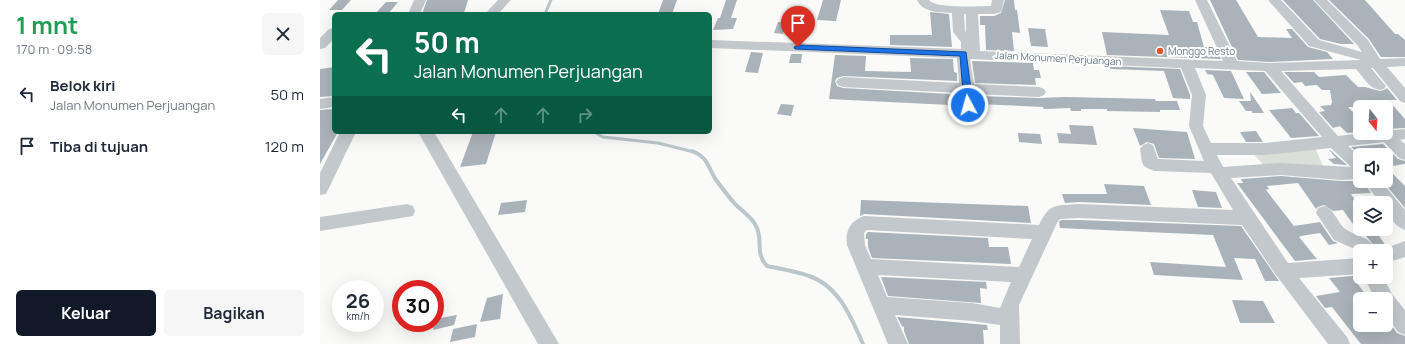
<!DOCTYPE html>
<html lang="id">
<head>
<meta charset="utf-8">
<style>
  :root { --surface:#fff; --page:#f6f6f7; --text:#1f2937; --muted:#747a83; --accent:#111827 }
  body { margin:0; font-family:Manrope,sans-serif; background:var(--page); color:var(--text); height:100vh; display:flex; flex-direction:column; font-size:15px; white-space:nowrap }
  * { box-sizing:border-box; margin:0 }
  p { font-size:13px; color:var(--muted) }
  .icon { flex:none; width:22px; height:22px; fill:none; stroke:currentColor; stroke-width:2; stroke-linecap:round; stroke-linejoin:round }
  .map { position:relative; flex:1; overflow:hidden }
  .details { display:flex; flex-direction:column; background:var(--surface); width:320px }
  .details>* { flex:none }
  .hud { position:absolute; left:12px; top:12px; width:380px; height:122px; border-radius:6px; box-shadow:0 4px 16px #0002; background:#0b6e4f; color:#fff; overflow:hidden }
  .needle { width:26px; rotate:163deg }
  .tools { position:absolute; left:1033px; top:100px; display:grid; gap:8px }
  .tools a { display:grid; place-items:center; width:40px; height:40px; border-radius:6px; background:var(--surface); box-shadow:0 4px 16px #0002; font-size:20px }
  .speed { position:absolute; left:12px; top:280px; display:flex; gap:8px; font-size:20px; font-weight:700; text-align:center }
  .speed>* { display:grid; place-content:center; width:52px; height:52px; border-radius:50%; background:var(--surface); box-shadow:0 4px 16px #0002; line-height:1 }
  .speed small { font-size:10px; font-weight:400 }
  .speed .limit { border:6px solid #d22; background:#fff; color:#111 }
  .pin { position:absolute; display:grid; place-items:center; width:34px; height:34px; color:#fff; margin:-41px -17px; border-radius:50% 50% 50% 0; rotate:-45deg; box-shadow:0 0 4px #0007 }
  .pin .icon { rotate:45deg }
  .me { position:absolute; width:44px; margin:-22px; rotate:354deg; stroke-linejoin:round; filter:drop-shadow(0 0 3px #0008) }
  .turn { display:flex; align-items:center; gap:14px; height:84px; padding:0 16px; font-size:18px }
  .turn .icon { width:52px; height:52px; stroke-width:2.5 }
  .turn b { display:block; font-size:28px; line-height:34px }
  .lanes { display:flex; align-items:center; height:38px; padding:0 16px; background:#0003; justify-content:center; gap:20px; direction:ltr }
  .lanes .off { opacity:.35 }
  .round { display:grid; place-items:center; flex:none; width:42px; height:42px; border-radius:6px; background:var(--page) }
  .headline { display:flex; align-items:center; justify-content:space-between; height:68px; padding:0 16px }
  h1 { font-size:24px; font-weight:700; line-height:30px; color:#1e9e55 }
  .cta { display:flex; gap:8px; margin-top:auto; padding:8px 16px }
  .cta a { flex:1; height:46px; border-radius:6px; background:var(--accent); color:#fff; font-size:16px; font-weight:700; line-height:46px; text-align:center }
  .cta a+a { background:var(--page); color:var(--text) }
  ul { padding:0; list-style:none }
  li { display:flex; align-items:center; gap:12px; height:52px; padding:0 16px }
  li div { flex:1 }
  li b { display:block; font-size:15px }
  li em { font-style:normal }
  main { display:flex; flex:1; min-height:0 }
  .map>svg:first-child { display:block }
  .green { fill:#dadfd7 }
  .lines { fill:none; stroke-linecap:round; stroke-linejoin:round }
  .stream-far1 { stroke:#bbc7cb; stroke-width:3 }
  .stream { stroke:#bbc7cb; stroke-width:4 }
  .building { fill:#aab3b9 }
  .minor { fill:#c3c8cc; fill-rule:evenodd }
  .route { fill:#1a73e8; stroke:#114b97 }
  .poi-dot { fill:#e4572e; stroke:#fff; stroke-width:1.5 }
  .labels { text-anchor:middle; stroke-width:4; stroke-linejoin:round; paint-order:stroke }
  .poi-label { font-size:10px; fill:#657683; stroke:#fff; text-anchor:start }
  .street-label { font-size:10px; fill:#657683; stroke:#fff }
</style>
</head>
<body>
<main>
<section class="details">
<div class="headline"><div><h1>1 mnt</h1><p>170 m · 09:58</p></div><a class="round"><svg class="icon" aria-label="close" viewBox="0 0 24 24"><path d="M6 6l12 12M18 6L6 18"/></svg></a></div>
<ul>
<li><svg class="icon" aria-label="left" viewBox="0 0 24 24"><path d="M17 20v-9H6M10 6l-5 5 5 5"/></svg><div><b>Belok kiri</b><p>Jalan Monumen Perjuangan</p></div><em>50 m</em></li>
<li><svg class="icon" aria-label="arrive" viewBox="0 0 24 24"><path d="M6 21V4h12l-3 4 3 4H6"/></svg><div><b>Tiba di tujuan</b></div><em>120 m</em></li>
</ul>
<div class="cta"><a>Keluar</a><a>Bagikan</a></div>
</section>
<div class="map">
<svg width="1085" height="344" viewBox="0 0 1085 344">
  <rect width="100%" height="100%" fill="#fafaf8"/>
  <!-- green -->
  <path class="green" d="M994 145 1003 166 948 170 931 151Z"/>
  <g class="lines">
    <!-- stream-far1 -->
    <path class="stream-far1" d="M225 14 231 0
      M274 132 283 137 338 143 374 152"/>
    <!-- stream -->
    <path class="stream" d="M372 151C389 158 387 166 396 180 402 188 408 196 415 204 422 211 432 217 436 226 444 241 434 252 447 266 461 269 476 271 489 276 519 286 531 317 543 344"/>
  </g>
  <!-- building -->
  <path class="building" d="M18 0H31L22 10H9Z
    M107 0H148L144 13 102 14Z
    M343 0H357L352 14H338Z
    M406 0H417L411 18H417L413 29 393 30 398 18H400Z
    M503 0H521L516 21 497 20Z
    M685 0H694L695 10H697L700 33 692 32 694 51 666 50 665 25H660V16H674L681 13Z
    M890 0H916L938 37 972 38 966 29H972L988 47 1007 52 1013 59 949 62 918 60Z
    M963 0H993L1034 44H1021L1000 39Z
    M1009 0H1045L1075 34H1078L1085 40V57H1061L1049 39Z
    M66 2H78L68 14H55Z
    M840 10 869 11 873 22H877L884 47H895L901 59 787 55 782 32 849 35Z
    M610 12 629 14 632 47 570 45V35H612Z
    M458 22 467 23 463 34 454 33Z
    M708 28 725 29 728 47 711 46Z
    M431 52 443 53 438 73 425 72Z
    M471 54H482L481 63H469Z
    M515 55 546 56 545 71 591 72 590 58 633 59 634 72 637 73V81L523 76 517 78 515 81 517 86 523 88 630 94V105L509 99Z
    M652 61 713 63 714 70H719L721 78H715L716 85 655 83Z
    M790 66 860 69 870 95V99L853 98 844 71 790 69Z
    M14 67V96L0 97V69Z
    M885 70 911 71 924 99 904 98 893 75 887 74Z
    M926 72H944L961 93 942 94Z
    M964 72H994L999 77 1026 75 1038 87H1045L1060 91 1064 90 1067 88 1077 100H1068L1085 119V128L1066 129V107H1028L1040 119V132L1027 133 1020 126 1013 128 999 112 1005 111 1000 106 1011 105 1012 102 1010 90H1002L997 85 985 86 982 82 974 83Z
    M930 92 939 105 944 113H932V111H926L919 101H931Z
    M657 96 719 98 745 97 835 99 836 101H857L860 110H840V112L787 111V109H761V111H751L750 108 724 109 723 107 657 104Z
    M461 104 474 105 471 116 457 114Z
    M972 108 976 113H979L999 136 971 138 949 110Z
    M14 109V132H18L0 164V110Z
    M749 125 773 126 777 145 739 143 737 133 751 134Z
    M813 128 867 132 875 159 839 158 834 144 827 142 820 146Z
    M936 131 943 142H926L920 132Z
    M153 132H176L166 164 140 167Z
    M698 133 720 134 722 144 699 142Z
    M1063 144 1078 159 1085 161V164L1066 167 1085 186V208L1065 184 1066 155H1040L1031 147Z
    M1009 150H1010L1027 165 1014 164 1008 159 1016 158Z
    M961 176 1021 181H1043L1051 193 1031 194 1040 207V229H1054L1066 246 1058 250 1040 229V234L1023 210 1013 211 1004 205 998 207 996 209 978 183 947 186 949 189 946 190 974 226 1000 222 1013 241 1018 243 1009 245 1000 233 981 236 979 237 997 259 975 261 917 183H923L921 179Z
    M784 184 824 186 831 205 759 202 745 203 742 194H787Z
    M872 190 896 192 902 208 878 207Z
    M207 200 205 212 178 215 181 203Z
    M541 200 708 206 711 223 544 214 540 216Z
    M741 220H759L921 226 959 281H945L935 259 914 258 923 280 834 275 830 262 906 267 893 235 740 228 739 222Z
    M548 232 668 238 669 247H688L691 264 552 258 548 247V239H546V234Z
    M1033 276 1036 279H1034L1049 299H1040V325H1066V318L1077 333 1085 336V344H1041L1012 307 1005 308 996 296 1020 292 1009 278Z
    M561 277 666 282 667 289 660 288 661 303 568 296Z
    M183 294 180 319 160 322 167 298Z
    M912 300 943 301 955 323H920Z
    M137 315 134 325 113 330 115 319Z
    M577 317 667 325 668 330H663L664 344H589L584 331V327L582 326Z
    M157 324 155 337 130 342 133 329Z"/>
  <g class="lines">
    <!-- minor -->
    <path class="minor" d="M94 0H106L100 14H88Z
      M178 0H191L178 14H165Z
      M597 0H609C616 9 659 6 671 6L672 0H684L681 12 674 14H658L660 51 903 61 875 0H887L917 61 949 63 1041 60 989 46 948 0H961L999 40 1042 52 1038 46 994 0H1007L1048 40 1060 59 1085 58V66L1067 67 1085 88V103L1080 101 1053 68H1051L1066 86 1064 89C1052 93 1044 78 1036 69L961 71 1018 136 1043 133H1066V131L1085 129V139L1080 140 1085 144V160L1079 158 1064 142 1028 146 1040 157V179L1021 180 961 175 911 178 968 263 1040 258V274L979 278 1027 337 1030 344H1008L956 275 922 225 759 218 740 219 737 223 699 305 700 344H680V325L652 321 575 315 588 344H568L527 245C525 231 530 221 544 216L719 225C730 202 736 206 759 204L913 210 891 173 835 171 829 169 824 166 822 162 820 149 823 145 828 143 833 145 838 159 884 161 869 126 872 95 861 68 650 59 654 84 719 87 724 89 726 92 724 95 719 97 655 94 656 105 654 109 649 110 644 109 642 105 640 93 523 87 518 85 516 82 518 79 523 77 639 83 637 58 390 48V40L641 49V42L633 32 632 13C619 12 603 13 597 0ZM644 14H646V32L645 31ZM875 68 945 71 1002 137 945 143H891L883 126 886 95ZM1011 148 1031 167 961 163 903 167 897 155H945ZM547 230 712 239 699 267 551 259 545 245 544 233ZM558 275 691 282 680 308 652 303 567 297Z
      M14 28V39L5 48 0 49V38L9 29Z
      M14 97V107L0 109V99Z
      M20 132H36L6 194 0 195V173Z
      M98 132H114L239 344H218Z
      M1044 181H1061L1085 210V230C1074 226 1066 214 1066 203H1060Z
      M87 204 93 206 95 211 93 216 0 231V217Z
      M1004 206C1016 210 1017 224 1027 230 1040 238 1049 236 1057 251H1040V254L1037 250 1014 240 996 213 998 208Z
      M1085 241V257L1066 263V251H1059L1060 250Z
      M1044 277H1063L1072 294 1085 310V335L1078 332 1066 315V299H1055Z"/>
  </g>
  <!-- route -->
  <path class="route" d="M478 45 646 52 653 105 648 108 644 105 640 56 475 49 474 47Z"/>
  <!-- markers -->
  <circle class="poi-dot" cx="840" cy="51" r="4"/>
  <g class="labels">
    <!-- poi labels -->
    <g class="poi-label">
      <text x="848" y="55">Monggo Resto</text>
    </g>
    <!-- street labels -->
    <g class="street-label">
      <text transform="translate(738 58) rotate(3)" y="4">Jalan Monumen Perjuangan</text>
    </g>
  </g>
</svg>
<div class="tools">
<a><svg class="needle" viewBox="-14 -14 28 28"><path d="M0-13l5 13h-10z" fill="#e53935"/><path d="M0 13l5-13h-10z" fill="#747a83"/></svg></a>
<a><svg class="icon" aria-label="sound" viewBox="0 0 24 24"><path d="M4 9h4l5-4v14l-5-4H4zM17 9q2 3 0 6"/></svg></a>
<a><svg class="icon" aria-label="layers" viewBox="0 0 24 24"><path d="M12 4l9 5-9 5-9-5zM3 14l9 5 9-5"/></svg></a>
<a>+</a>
<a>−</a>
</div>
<div class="speed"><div>26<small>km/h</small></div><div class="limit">30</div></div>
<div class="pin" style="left:478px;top:47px;background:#d93025"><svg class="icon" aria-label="arrive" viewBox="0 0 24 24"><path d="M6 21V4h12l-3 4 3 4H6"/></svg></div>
<svg class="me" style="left:648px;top:105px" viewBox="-20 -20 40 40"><circle r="17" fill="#1a73e8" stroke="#fff" stroke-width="3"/><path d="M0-11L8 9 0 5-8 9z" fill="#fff"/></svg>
<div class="hud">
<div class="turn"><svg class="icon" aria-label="left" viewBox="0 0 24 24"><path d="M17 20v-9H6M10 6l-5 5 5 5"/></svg><div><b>50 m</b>Jalan Monumen Perjuangan</div></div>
<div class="lanes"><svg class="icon" aria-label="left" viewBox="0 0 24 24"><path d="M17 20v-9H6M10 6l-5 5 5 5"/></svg><svg class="icon off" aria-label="ahead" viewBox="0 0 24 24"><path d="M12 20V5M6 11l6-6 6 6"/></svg><svg class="icon off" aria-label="ahead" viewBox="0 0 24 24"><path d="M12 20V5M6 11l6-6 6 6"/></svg><svg class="icon off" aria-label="right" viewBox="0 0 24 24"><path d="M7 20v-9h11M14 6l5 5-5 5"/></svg></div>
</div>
</div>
</main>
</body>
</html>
